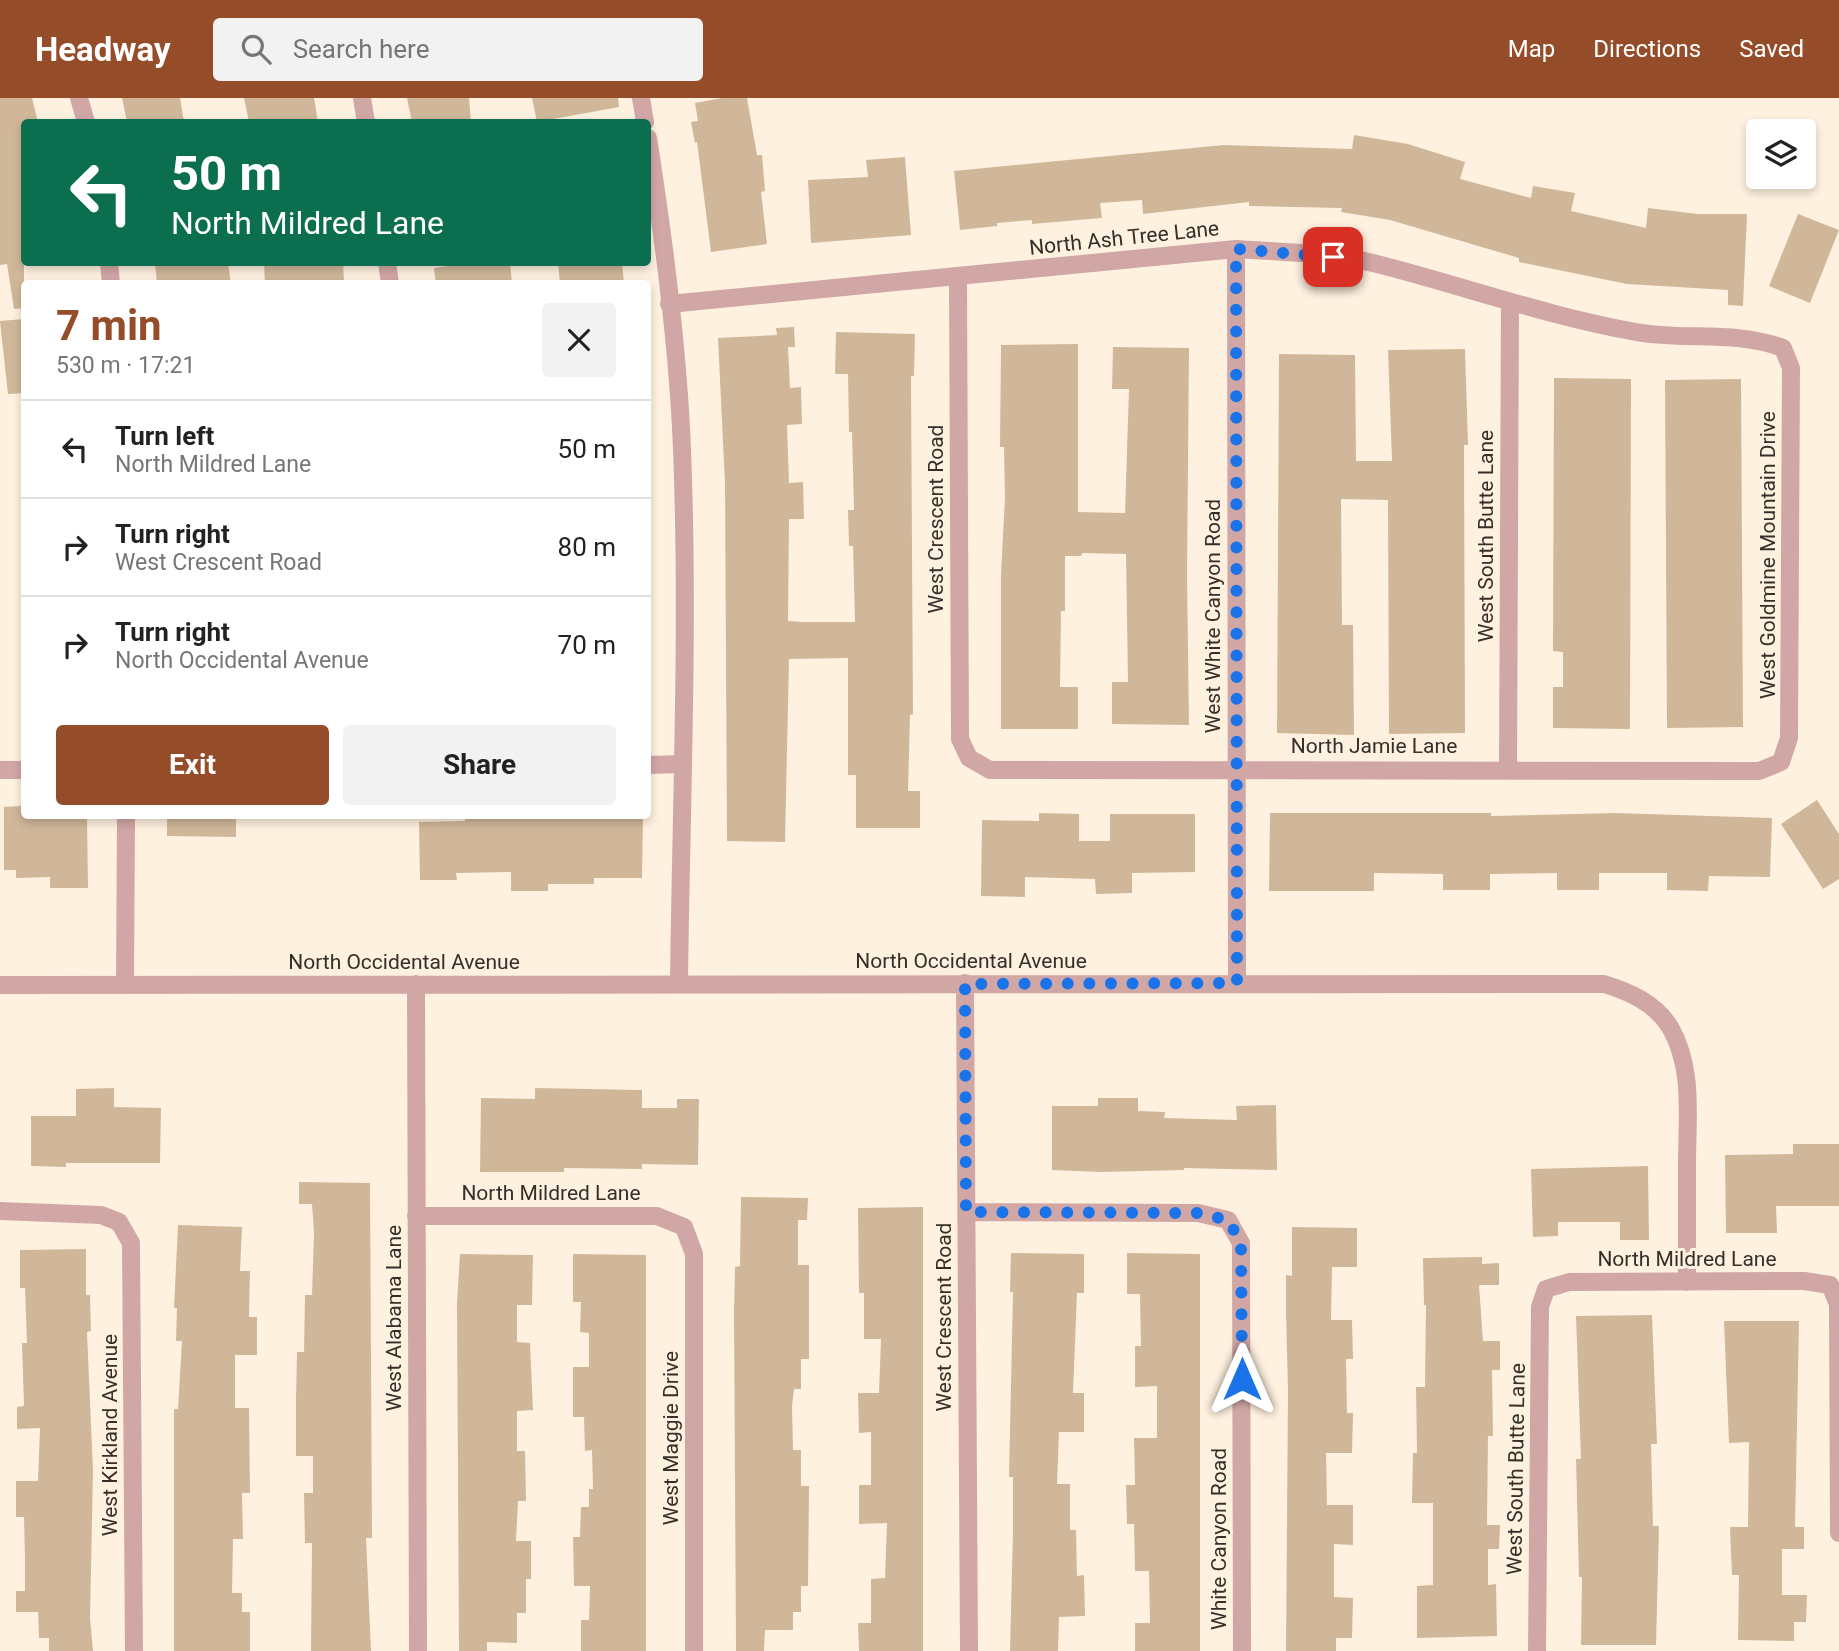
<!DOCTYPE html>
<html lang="en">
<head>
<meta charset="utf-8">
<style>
  :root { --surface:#fff; --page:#f2f2f2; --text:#222; --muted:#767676; --line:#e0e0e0; --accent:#954d29 }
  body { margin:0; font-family:Roboto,sans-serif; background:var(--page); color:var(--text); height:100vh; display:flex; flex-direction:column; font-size:26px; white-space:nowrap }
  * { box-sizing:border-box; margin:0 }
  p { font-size:23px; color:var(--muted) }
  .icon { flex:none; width:38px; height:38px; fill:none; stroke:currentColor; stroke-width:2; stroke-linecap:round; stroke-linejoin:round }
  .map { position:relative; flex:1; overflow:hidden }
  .panel { position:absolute; left:21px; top:182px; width:630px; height:539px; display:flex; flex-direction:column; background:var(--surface); border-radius:7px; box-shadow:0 4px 10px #0003 }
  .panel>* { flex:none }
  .top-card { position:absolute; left:21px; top:21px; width:630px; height:147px; border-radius:7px; box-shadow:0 4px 10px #0003; background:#0b6e4f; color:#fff; overflow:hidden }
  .controls { position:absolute; left:1746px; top:21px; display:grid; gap:14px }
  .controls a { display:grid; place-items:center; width:70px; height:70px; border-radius:7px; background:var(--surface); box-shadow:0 4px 10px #0003; font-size:35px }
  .pin { position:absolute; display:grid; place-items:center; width:60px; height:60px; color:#fff; margin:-30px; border-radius:14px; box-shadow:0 4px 10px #0006 }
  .me { position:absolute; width:77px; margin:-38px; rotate:0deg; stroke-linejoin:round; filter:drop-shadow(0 0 5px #0008) }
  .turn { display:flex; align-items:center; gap:24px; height:147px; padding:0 35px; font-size:32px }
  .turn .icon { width:91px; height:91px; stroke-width:2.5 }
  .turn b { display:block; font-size:49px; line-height:60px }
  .round { display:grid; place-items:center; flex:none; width:74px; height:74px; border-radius:7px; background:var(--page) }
  .head { display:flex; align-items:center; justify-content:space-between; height:119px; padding:0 35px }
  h1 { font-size:42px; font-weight:700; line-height:52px; color:var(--accent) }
  .cta { display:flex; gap:14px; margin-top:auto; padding:14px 35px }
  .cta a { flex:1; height:80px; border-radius:7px; background:var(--accent); color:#fff; font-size:28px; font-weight:700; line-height:80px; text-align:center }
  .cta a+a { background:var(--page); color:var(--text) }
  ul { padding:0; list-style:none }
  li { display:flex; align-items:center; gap:21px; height:98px; padding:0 35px; border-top:2px solid var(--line) }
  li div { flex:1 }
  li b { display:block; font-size:26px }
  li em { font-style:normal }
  header { display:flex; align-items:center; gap:42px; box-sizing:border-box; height:98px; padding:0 35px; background:var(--accent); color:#fff }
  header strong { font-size:33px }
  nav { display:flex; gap:38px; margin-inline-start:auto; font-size:24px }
  .search { width:490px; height:63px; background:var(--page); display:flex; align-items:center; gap:18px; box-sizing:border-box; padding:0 24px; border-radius:7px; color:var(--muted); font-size:26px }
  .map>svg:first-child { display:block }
  .building { fill:#d0b799 }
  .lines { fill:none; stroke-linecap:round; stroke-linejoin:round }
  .street { stroke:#d1a7a6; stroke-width:18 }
  .route { stroke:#1a73e8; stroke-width:12; stroke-dasharray:0 21.6 }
  .labels { text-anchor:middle; stroke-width:6; stroke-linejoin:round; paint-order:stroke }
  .street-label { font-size:21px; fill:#342f28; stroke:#fff1e0 }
</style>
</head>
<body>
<header>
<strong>Headway</strong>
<div class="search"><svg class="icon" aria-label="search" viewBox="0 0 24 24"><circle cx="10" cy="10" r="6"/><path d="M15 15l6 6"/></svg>Search here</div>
<nav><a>Map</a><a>Directions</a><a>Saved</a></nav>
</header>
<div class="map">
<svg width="1839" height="1553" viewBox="0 0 1839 1553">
  <rect width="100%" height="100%" fill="#fff1e0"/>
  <!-- building -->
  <path class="building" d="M0 0H32L38 24H24V210L14 211 7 166 0 167Z
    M122 0H180L184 24H127Z
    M244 0H314L318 24H249Z
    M407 0H469L471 24H412Z
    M532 0H618L619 9 537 24Z
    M722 0H747L757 57H762L765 93 761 94 767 146 711 154 697 44 695 45 691 24 698 23 695 5Z
    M1354 37 1408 46 1465 64 1460 81 1531 100 1533 88 1575 95 1571 113 1646 130 1648 110 1698 116H1747L1743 208 1728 207V192L1627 186 1519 164V160L1390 122 1341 114 1342 110 1249 108V104L1143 116 1142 102 1100 105 1102 120 1032 126V122L997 125V128L960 132 954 73 1224 47 1352 51Z
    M905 59 911 137 811 145 808 82 868 79 866 62Z
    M1798 116 1839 132 1810 205 1769 188Z
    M155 164H228L231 186H157Z
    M264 164H343L344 183 265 186Z
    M479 164H510L512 186H436L434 170Z
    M558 164H622L624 186H560Z
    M24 221V295L8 296 0 223Z
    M794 229 795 249H788L790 290 801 289 802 326 787 327 789 385 803 384 804 421H789L788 523 804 524H855L853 448H849L848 412H854L852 334H849L848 276H835L836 234 915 236 914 278H911L913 616 910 617 908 693H920V730H856V677H848V560L789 561 785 744 727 743 725 386 718 240 777 237 776 230Z
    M1078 246V414L1125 415 1129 291H1112L1113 249 1189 250 1187 477 1189 627 1112 626V584H1128L1126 456 1082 455 1081 458H1065V513H1061L1060 589H1078V631H1001V476L1005 400 1004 349H1000L1001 247Z
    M1465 251 1468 347H1464L1465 635 1389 636 1388 402 1341 401 1342 527H1353L1354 637 1277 635 1279 256 1355 257 1356 363H1392L1388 252Z
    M1554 280 1631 281 1630 631 1553 630V589H1563V554L1553 553Z
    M1741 281 1743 629 1667 630 1665 282Z
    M1817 702 1839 736V781L1823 791 1781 726Z
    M21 708 24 718H87L88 790H50V779L16 780V772H4V709Z
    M1039 715 1079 716V743H1110V716H1195V774L1132 775V795L1096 796 1095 781 1025 779V799L981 798 982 722 1039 723Z
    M1270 715H1491V718L1616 715 1772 720 1770 779 1709 778 1708 793 1667 792V775H1599V792H1557V775L1490 776V792H1443V776L1374 775V793H1269Z
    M167 718H236V739L167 738Z
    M465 718H643L642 780H594V786H548V793H511V774L456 775 457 782H420L419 724 465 723Z
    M114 990V1009L161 1010 160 1065H66V1069L31 1068V1018H76V991Z
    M535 990 642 992V1010H677V1001H699L698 1067 642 1066V1071L564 1070V1074H480L481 1000 535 1001Z
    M1098 1000H1138V1013L1165 1014 1164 1020 1237 1022 1236 1008 1276 1007 1277 1072 1184 1070V1072L1100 1074 1052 1072V1008H1098Z
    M1793 1046H1839V1108H1776L1777 1135H1726L1725 1057 1793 1056Z
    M1648 1068 1649 1142H1620V1124H1558V1138L1533 1139 1531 1071Z
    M299 1084 370 1085 372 1440H366L371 1553H311L312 1445H305L304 1395H313V1358H296V1301L297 1254H304L305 1197H312L314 1135 312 1106H299Z
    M741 1099 808 1100 807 1122H798V1167H809V1261H801V1291H794L792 1308 793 1352H801V1388H809L808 1488H801V1514H793V1532H765L764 1553H736L734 1214 735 1169 740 1168Z
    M923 1109V1553H859L858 1525H871V1481L885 1480 887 1425 859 1426V1387H871V1334L859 1335 858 1295H879L881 1241H864V1195H859L858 1110Z
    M178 1127 242 1129 240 1173H250L249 1219H257V1257H235V1310H249L250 1395H242L243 1441H233L232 1495H242V1514H250V1553H174V1311H178L182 1243H176L177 1210H174Z
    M1292 1129 1357 1130V1169H1332L1331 1222H1352L1353 1261H1346L1347 1315H1353L1352 1355H1326L1327 1407H1353V1447L1334 1446V1499L1353 1500 1352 1540H1336V1553H1286L1288 1292 1286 1215V1177L1292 1178Z
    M86 1151V1197H90L91 1233 87 1234 93 1373 90 1520 93 1553H49V1540H39L38 1514H16V1493H25V1461L24 1419H16V1383H38L40 1330 17 1331V1309L24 1308 22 1245H27L25 1190H20V1152Z
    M1011 1155 1084 1156V1195H1077L1073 1295H1084V1334H1059L1057 1386H1070V1432H1076L1077 1478 1084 1477 1085 1518 1059 1519 1058 1553H1010L1013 1433V1379H1009L1013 1194H1010Z
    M1127 1155 1200 1156V1553H1135V1525H1150L1149 1473H1135L1134 1426H1127L1126 1387H1135L1134 1340H1157V1288L1135 1289V1248H1141L1140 1196H1127Z
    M460 1156 533 1157 532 1207H517V1244L530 1245 533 1312 517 1313V1353H525L526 1403H518L516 1443H531V1481H526V1515H517V1545L487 1544V1553H459L457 1206Z
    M573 1156 646 1157V1553H581V1522H589L590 1488H574L573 1439H580L581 1409H589V1391H593L592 1352 585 1353 584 1319H573V1269H589V1235L580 1234 581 1204H573Z
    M1482 1159V1166L1499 1165V1187H1479L1483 1243H1500V1272H1492L1493 1338H1488L1487 1427H1500L1499 1451H1488V1487L1496 1486 1497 1538 1417 1540V1488L1433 1487V1405H1412L1413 1355H1417L1416 1289H1425L1426 1207H1424L1423 1160Z
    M1652 1217 1657 1346H1651L1653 1428H1659L1656 1547H1581L1582 1479H1579L1576 1361H1581L1576 1218Z
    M1724 1223H1799L1795 1429H1804V1451H1782V1497H1807L1806 1524H1794V1543L1738 1542 1739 1477H1732L1730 1429H1748L1749 1344 1729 1345Z"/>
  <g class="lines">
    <!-- street -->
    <path class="street" d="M79 0 86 24
      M362 0 366 24
      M641 0 645 24
      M648 40C664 142 678 247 682 351 689 529 681 708 679 886
      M1236 151 1237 885
      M109 164 111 186
      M387 164 390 186
      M669 206 1236 151C1282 154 1329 155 1373 165 1461 187 1546 218 1636 234 1685 243 1735 232 1783 250L1791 270 1789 640 1781 664 1759 673 990 672 969 660 960 641 958 180
      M648 667 681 666
      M0 672H24
      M1508 672 1510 205
      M965 885 969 1553
      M416 886 418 1553
      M0 887 1604 886C1630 894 1655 905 1670 929 1694 970 1687 1020 1687 1066 1687 1105 1687 1145 1687 1184
      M125 887 126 718
      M0 1113 101 1117 119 1124 131 1145 134 1553
      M966 1114 1198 1115 1228 1122 1241 1145 1242 1553
      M416 1118H657L684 1129 694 1156V1553
      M1537 1553 1540 1209 1546 1191 1569 1184 1804 1183 1830 1187 1838 1206 1839 1435"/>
  </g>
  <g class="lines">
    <!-- route -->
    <path class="route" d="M1242 1281 1241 1145 1228 1122 1198 1115 966 1114 965 886 1237 885 1236 151 1333 159"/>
  </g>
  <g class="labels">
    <!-- street labels -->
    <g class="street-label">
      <text transform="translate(1124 140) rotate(-6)" y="7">North Ash Tree Lane</text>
      <text transform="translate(936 421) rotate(-90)" y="7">West Crescent Road</text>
      <text transform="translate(1486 438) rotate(-90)" y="7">West South Butte Lane</text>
      <text transform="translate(1768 457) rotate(-90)" y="7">West Goldmine Mountain Drive</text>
      <text transform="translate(1213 518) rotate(-90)" y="7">West White Canyon Road</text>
      <text x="1374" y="655">North Jamie Lane</text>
      <text x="971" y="870">North Occidental Avenue</text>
      <text x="404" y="871">North Occidental Avenue</text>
      <text x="551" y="1102">North Mildred Lane</text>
      <text x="1687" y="1168">North Mildred Lane</text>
      <text transform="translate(944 1219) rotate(-90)" y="7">West Crescent Road</text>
      <text transform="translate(394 1220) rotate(-90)" y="7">West Alabama Lane</text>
      <text transform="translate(110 1337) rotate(-90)" y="7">West Kirkland Avenue</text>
      <text transform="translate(671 1340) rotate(-90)" y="7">West Maggie Drive</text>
      <text transform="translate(1516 1371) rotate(-89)" y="7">West South Butte Lane</text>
      <text transform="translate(1219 1441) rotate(-90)" y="7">White Canyon Road</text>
    </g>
  </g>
</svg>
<div class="controls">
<a><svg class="icon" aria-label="layers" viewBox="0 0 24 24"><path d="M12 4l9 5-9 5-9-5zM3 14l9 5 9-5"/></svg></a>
</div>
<div class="pin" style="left:1333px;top:159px;background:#d93025"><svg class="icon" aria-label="arrive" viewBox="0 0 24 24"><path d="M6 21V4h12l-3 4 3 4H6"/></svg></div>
<svg class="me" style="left:1242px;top:1281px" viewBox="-20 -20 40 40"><path d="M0-17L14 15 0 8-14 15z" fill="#1a73e8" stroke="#fff" stroke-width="4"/></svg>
<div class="top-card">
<div class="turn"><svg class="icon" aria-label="left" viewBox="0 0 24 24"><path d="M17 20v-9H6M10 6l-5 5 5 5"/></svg><div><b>50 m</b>North Mildred Lane</div></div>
</div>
<section class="panel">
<div class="head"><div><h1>7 min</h1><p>530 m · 17:21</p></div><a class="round"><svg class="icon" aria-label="close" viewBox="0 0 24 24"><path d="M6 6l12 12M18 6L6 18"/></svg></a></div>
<ul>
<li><svg class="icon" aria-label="left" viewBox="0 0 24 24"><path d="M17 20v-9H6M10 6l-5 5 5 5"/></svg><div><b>Turn left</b><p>North Mildred Lane</p></div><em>50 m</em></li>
<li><svg class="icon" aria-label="right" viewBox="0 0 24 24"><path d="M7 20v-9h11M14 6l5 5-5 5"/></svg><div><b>Turn right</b><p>West Crescent Road</p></div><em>80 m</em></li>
<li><svg class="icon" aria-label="right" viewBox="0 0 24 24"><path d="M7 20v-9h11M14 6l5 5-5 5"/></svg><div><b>Turn right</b><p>North Occidental Avenue</p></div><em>70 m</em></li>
</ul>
<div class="cta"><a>Exit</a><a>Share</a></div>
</section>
</div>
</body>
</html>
